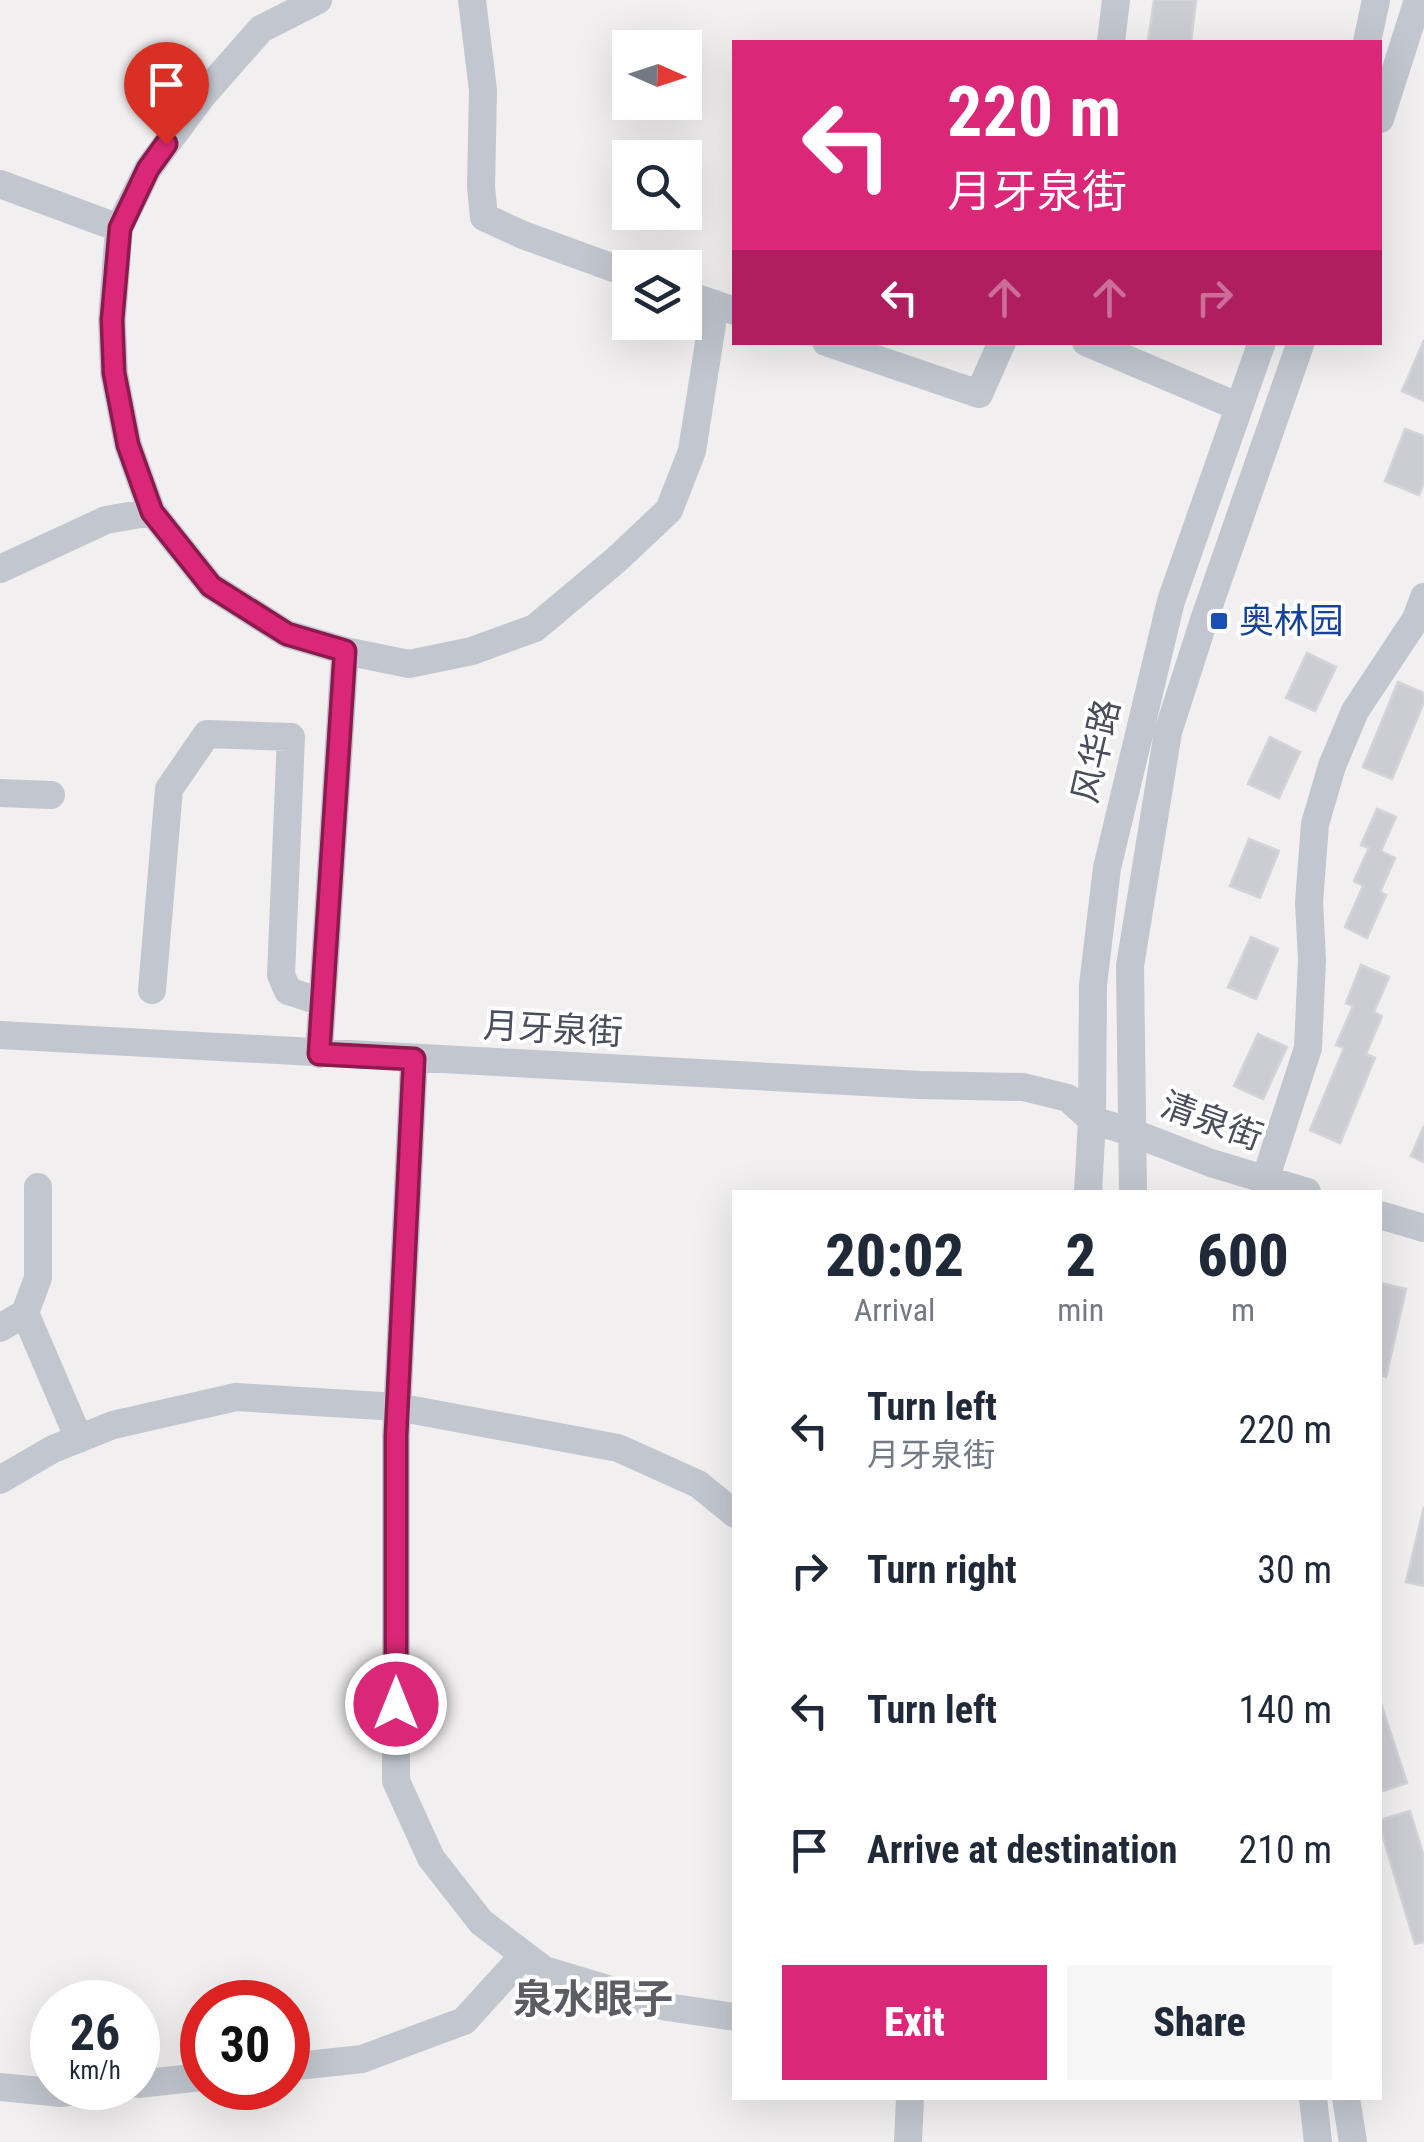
<!DOCTYPE html>
<html lang="en">
<head>
<meta charset="utf-8">
<style>
  :root { --surface:#fff; --page:#f6f6f7; --text:#1f2937; --muted:#747a83; --accent:#db2777 }
  body { margin:0; font-family:"Roboto Condensed","Noto Sans SC",sans-serif; background:var(--page); color:var(--text); height:100vh; display:flex; flex-direction:column; font-size:38px; white-space:nowrap }
  * { box-sizing:border-box; margin:0 }
  p { font-size:32px; color:var(--muted) }
  .icon { flex:none; width:55px; height:55px; fill:none; stroke:currentColor; stroke-width:2; stroke-linecap:round; stroke-linejoin:round }
  .map { position:relative; flex:1; overflow:hidden }
  .panel { position:absolute; left:732px; top:1190px; width:650px; height:910px; display:flex; flex-direction:column; background:var(--surface); border-radius:0px; box-shadow:0 10px 40px #0002 }
  .panel>* { flex:none }
  .banner { position:absolute; left:732px; top:40px; width:650px; height:305px; border-radius:0px; box-shadow:0 10px 40px #0002; background:#db2777; color:#fff; overflow:hidden }
  .needle { width:65px; rotate:93deg }
  .controls { position:absolute; left:612px; top:30px; display:grid; gap:20px }
  .controls a { display:grid; place-items:center; width:90px; height:90px; border-radius:0px; background:var(--surface); box-shadow:0 10px 40px #0002; font-size:50px }
  .speed { position:absolute; left:30px; top:1980px; display:flex; gap:20px; font-size:50px; font-weight:700; text-align:center }
  .speed>* { display:grid; place-content:center; width:130px; height:130px; border-radius:50%; background:var(--surface); box-shadow:0 10px 40px #0002; line-height:1 }
  .speed small { font-size:25px; font-weight:400 }
  .speed .limit { border:15px solid #d22; background:#fff; color:#111 }
  .pin { position:absolute; display:grid; place-items:center; width:85px; height:85px; color:#fff; margin:-102px -42px; border-radius:50% 50% 50% 0; rotate:-45deg; box-shadow:0 0 10px #0007 }
  .pin .icon { rotate:45deg }
  .me { position:absolute; width:110px; margin:-55px; rotate:0deg; stroke-linejoin:round; filter:drop-shadow(0 0 8px #0008) }
  .turn { display:flex; align-items:center; gap:35px; height:210px; padding:0 50px; font-size:45px }
  .turn .icon { width:130px; height:130px; stroke-width:2.5 }
  .turn b { display:block; font-size:70px; line-height:85px }
  .lanes { display:flex; align-items:center; height:95px; padding:0 50px; background:#0003; justify-content:center; gap:50px; direction:ltr }
  .lanes .off { opacity:.35 }
  .eta { display:flex; justify-content:space-evenly; align-items:center; height:170px; text-align:center }
  .eta b { font-size:60px; font-weight:800; line-height:70px }
  .primary-button { display:flex; gap:20px; margin-top:auto; padding:20px 50px }
  .primary-button a { flex:1; height:115px; border-radius:0px; background:var(--accent); color:#fff; font-size:40px; font-weight:800; line-height:115px; text-align:center }
  .primary-button a+a { background:var(--page); color:var(--text) }
  ul { padding:0; list-style:none }
  li { display:flex; align-items:center; gap:30px; height:140px; padding:0 50px }
  li div { flex:1 }
  li b { display:block; font-size:38px }
  li em { font-style:normal }
  .map>svg:first-child { display:block }
  .building { fill:#cccdd3; stroke:#d3d4da; stroke-width:2.5 }
  .lines { fill:none; stroke-linecap:round; stroke-linejoin:round }
  .minor { stroke:#c1c6cf; stroke-width:28 }
  .route-casing { stroke:#8e194d; stroke-width:25 }
  .route { stroke:#db2777; stroke-width:18 }
  .transit-dot { fill:#1a4fb4; stroke:#fff; stroke-width:4 }
  .labels { text-anchor:middle; stroke-width:8; stroke-linejoin:round; paint-order:stroke }
  .transit-label { font-size:35px; fill:#164399; stroke:#fff; text-anchor:start }
  .street-label { font-size:35px; fill:#494e5a; stroke:#fff }
  .quarter-label { font-size:40px; font-weight:bold; fill:#5c5d63; stroke:#fff }
</style>
</head>
<body>
<div class="map">
<svg width="1424" height="2142" viewBox="0 0 1424 2142">
  <rect width="100%" height="100%" fill="#f1efef"/>
  <!-- building -->
  <path class="building" d="M1154 0H1196L1191 42H1148Z
    M1424 340V401L1402 391Z
    M1405 429 1424 436V482L1419 495 1385 481Z
    M1307 653 1336 667 1315 711 1286 698Z
    M1398 682 1424 693V702L1392 779 1363 767Z
    M1270 737 1300 752 1279 798 1248 784Z
    M1377 809 1396 817 1381 851 1395 858 1380 892 1386 895 1367 938 1345 927 1363 886 1354 881 1369 848 1361 845Z
    M1249 839 1279 851 1260 898 1230 886Z
    M1251 937 1278 949 1256 999 1228 987Z
    M1361 965 1389 977 1374 1012 1382 1016 1366 1054 1375 1058 1340 1143 1310 1130 1344 1048 1336 1045 1353 1006 1346 1003Z
    M1258 1034 1287 1047 1263 1099 1234 1086Z
    M1424 1126V1162L1411 1156Z
    M1380 1283 1406 1289 1386 1377 1380 1375Z
    M1424 1507V1586L1406 1582Z
    M1380 1701 1407 1783 1380 1792Z
    M1410 1811 1424 1857V1942L1415 1944 1380 1827V1820Z"/>
  <g class="lines">
    <!-- minor -->
    <path class="minor" d="M318 0 261 29 202 96 148 169 119 228 112 320 114 373 128 445 152 512 211 586 287 634 345 651 409 664 472 651 535 628 616 560 669 510 692 451 715 305
      M472 0 483 90 481 187 484 217 523 235 630 274
      M1111 42 1116 0
      M1367 42 1376 0
      M1380 119 1418 0
      M0 184 119 228
      M685 294 735 311
      M826 342 979 394 1002 342
      M1086 342 1239 407
      M0 569 106 520 152 512
      M0 793 51 795
      M152 990 169 789 207 734 291 737 281 975 288 991 322 1002
      M0 1035 920 1085 1023 1087 1068 1098 1092 1120 1131 1132 1211 1163 1307 1192
      M319 1054 345 651
      M414 1059 396 1436V1781L431 1858 481 1922 544 1970 667 2007 735 2017
      M1265 1180 1308 1048 1312 960 1309 902 1315 824 1332 766 1355 711 1416 619 1424 597
      M1088 1192 1092 1120 1093 985 1107 868 1171 601 1262 342
      M1133 1192 1130 966 1168 732 1205 617 1301 342
      M1380 1215 1424 1228
      M25 1313 79 1439
      M0 1328 25 1313 38 1278V1187
      M0 1480 53 1449 113 1425 236 1397 397 1407 618 1448 698 1484 735 1514
      M288 2067 362 2059 464 2021 524 1955
      M138 2084 202 2077
      M0 2087 61 2093 108 2088
      M1313 2098 1318 2142
      M1346 2098 1353 2142
      M908 2142 910 2098"/>
  </g>
  <g class="lines">
    <!-- route casing -->
    <g class="route-casing">
      <path id="route" d="M166 144 148 169 120 228 112 320 114 373 128 445 152 512 211 586 287 634 345 651 319 1054 414 1059 396 1436V1704"/>
    </g>
    <!-- route -->
    <use href="#route" class="route"/>
  </g>
  <!-- markers -->
  <rect class="transit-dot" x="1209" y="611" width="20" height="20" rx="5"/>
  <g class="labels">
    <!-- transit labels -->
    <g class="transit-label">
      <text x="1239" y="633">奥林园</text>
    </g>
    <!-- street labels -->
    <g class="street-label">
      <text transform="translate(1096 751) rotate(-77)" y="12">风华路</text>
      <text transform="translate(553 1029) rotate(3)" y="12">月牙泉街</text>
      <text transform="translate(1212 1121) rotate(20)" y="12">清泉街</text>
    </g>
    <!-- quarter labels -->
    <g class="quarter-label">
      <text x="593" y="2013">泉水眼子</text>
    </g>
  </g>
</svg>
<div class="controls">
<a><svg class="needle" viewBox="-14 -14 28 28"><path d="M0-13l5 13h-10z" fill="#e53935"/><path d="M0 13l5-13h-10z" fill="#747a83"/></svg></a>
<a><svg class="icon" aria-label="search" viewBox="0 0 24 24"><circle cx="10" cy="10" r="6"/><path d="M15 15l6 6"/></svg></a>
<a><svg class="icon" aria-label="layers" viewBox="0 0 24 24"><path d="M12 4l9 5-9 5-9-5zM3 14l9 5 9-5"/></svg></a>
</div>
<div class="speed"><div>26<small>km/h</small></div><div class="limit">30</div></div>
<div class="pin" style="left:166px;top:144px;background:#d93025"><svg class="icon" aria-label="arrive" viewBox="0 0 24 24"><path d="M6 21V4h12l-3 4 3 4H6"/></svg></div>
<svg class="me" style="left:396px;top:1704px" viewBox="-20 -20 40 40"><circle r="17" fill="#db2777" stroke="#fff" stroke-width="3"/><path d="M0-11L8 9 0 5-8 9z" fill="#fff"/></svg>
<div class="banner">
<div class="turn"><svg class="icon" aria-label="left" viewBox="0 0 24 24"><path d="M17 20v-9H6M10 6l-5 5 5 5"/></svg><div><b>220 m</b>月牙泉街</div></div>
<div class="lanes"><svg class="icon" aria-label="left" viewBox="0 0 24 24"><path d="M17 20v-9H6M10 6l-5 5 5 5"/></svg><svg class="icon off" aria-label="ahead" viewBox="0 0 24 24"><path d="M12 20V5M6 11l6-6 6 6"/></svg><svg class="icon off" aria-label="ahead" viewBox="0 0 24 24"><path d="M12 20V5M6 11l6-6 6 6"/></svg><svg class="icon off" aria-label="right" viewBox="0 0 24 24"><path d="M7 20v-9h11M14 6l5 5-5 5"/></svg></div>
</div>
<section class="panel">
<div class="eta">
<div><b>20:02</b><p>Arrival</p></div>
<div><b>2</b><p>min</p></div>
<div><b>600</b><p>m</p></div>
</div>
<ul>
<li><svg class="icon" aria-label="left" viewBox="0 0 24 24"><path d="M17 20v-9H6M10 6l-5 5 5 5"/></svg><div><b>Turn left</b><p>月牙泉街</p></div><em>220 m</em></li>
<li><svg class="icon" aria-label="right" viewBox="0 0 24 24"><path d="M7 20v-9h11M14 6l5 5-5 5"/></svg><div><b>Turn right</b></div><em>30 m</em></li>
<li><svg class="icon" aria-label="left" viewBox="0 0 24 24"><path d="M17 20v-9H6M10 6l-5 5 5 5"/></svg><div><b>Turn left</b></div><em>140 m</em></li>
<li><svg class="icon" aria-label="arrive" viewBox="0 0 24 24"><path d="M6 21V4h12l-3 4 3 4H6"/></svg><div><b>Arrive at destination</b></div><em>210 m</em></li>
</ul>
<div class="primary-button"><a>Exit</a><a>Share</a></div>
</section>
</div>
</body>
</html>
